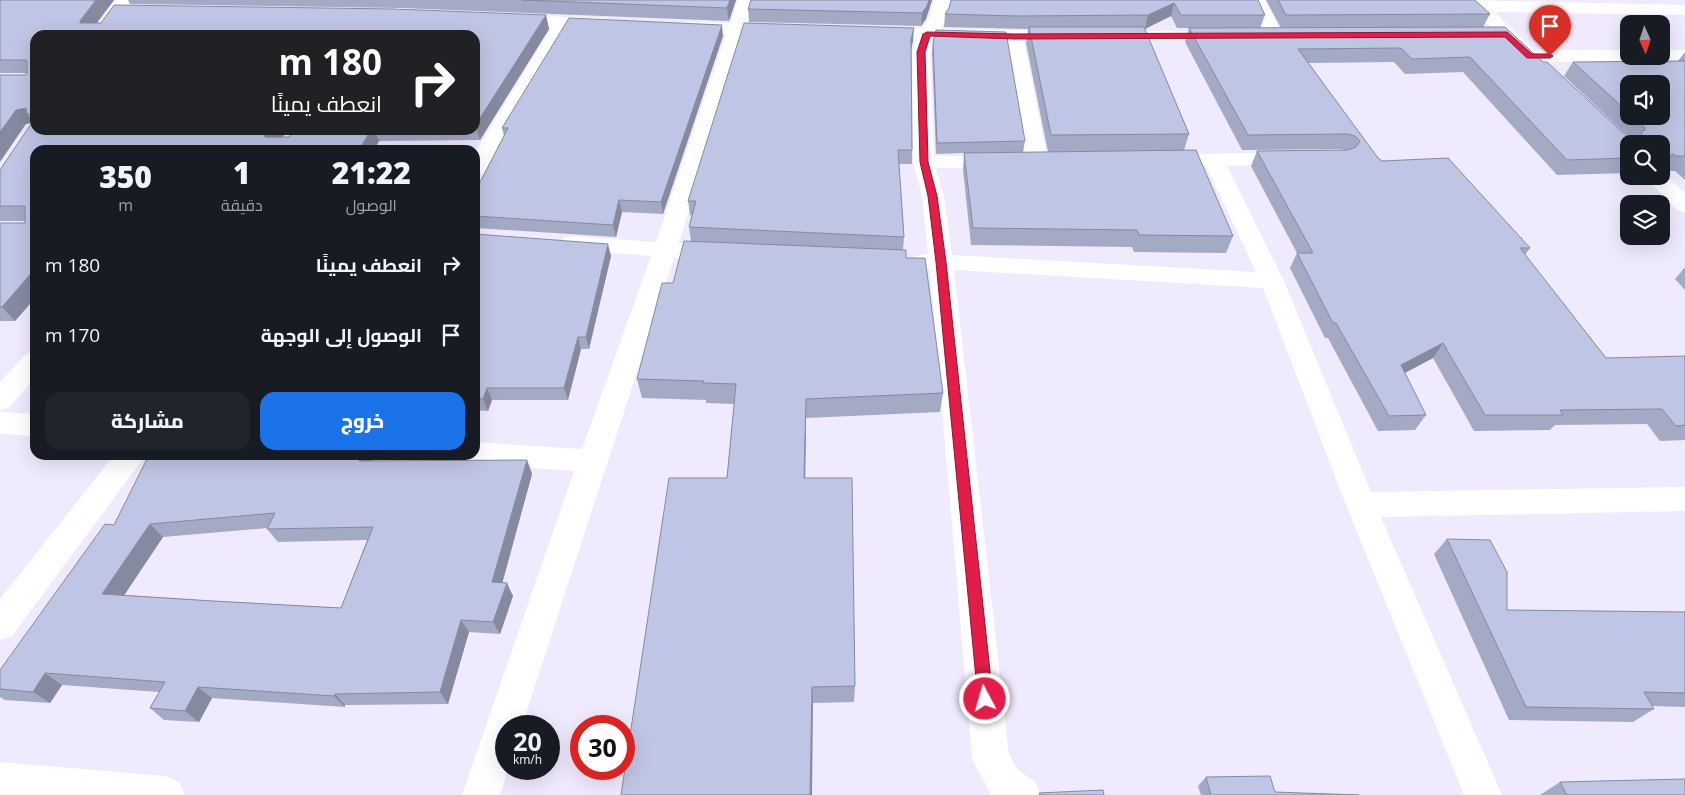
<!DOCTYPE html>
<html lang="ar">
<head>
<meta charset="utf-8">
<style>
  :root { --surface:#171b24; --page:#20242c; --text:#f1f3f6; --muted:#9ea1a6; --accent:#1a73e8 }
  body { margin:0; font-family:"Open Sans",Cairo,sans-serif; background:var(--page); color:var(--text); direction:rtl; height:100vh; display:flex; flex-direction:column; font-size:19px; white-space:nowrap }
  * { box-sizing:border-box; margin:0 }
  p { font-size:16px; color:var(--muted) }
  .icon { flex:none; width:28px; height:28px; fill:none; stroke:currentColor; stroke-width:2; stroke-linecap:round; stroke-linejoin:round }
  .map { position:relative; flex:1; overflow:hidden; direction:ltr }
  .side { position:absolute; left:30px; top:145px; width:450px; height:315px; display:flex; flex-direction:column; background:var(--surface); border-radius:15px; box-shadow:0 5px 20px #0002; direction:rtl }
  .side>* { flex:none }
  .top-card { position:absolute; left:30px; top:30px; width:450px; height:105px; border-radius:15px; box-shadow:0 5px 20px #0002; direction:rtl; background:#202124; color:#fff; overflow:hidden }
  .needle { width:32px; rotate:177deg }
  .controls { position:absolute; left:1620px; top:15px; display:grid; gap:10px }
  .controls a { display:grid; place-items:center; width:50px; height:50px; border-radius:10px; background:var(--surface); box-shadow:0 5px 20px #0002; font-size:25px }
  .speed { position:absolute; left:495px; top:715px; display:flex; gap:10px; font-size:25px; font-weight:700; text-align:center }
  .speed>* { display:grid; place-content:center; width:65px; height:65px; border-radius:50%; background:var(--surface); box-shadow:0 5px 20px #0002; line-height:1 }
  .speed small { font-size:12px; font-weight:400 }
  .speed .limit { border:8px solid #d22; background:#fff; color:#111 }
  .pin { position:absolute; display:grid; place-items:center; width:42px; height:42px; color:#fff; margin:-51px -21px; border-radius:50% 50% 50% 0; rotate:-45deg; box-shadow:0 0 5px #0007 }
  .pin .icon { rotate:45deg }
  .me { position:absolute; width:55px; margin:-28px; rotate:354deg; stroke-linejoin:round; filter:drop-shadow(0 0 4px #0008) }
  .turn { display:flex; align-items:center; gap:18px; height:105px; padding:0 15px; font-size:22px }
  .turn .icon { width:65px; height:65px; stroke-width:2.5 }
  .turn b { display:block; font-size:35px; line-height:42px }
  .eta { display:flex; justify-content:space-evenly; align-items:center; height:85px; text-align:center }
  .eta b { font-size:30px; font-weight:800; line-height:35px }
  .cta { display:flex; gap:10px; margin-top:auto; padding:10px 15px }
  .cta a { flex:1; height:58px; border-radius:15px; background:var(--accent); color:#fff; font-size:20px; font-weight:800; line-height:58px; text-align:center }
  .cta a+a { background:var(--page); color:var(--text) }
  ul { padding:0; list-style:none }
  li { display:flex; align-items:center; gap:15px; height:70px; padding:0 15px }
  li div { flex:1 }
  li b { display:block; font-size:19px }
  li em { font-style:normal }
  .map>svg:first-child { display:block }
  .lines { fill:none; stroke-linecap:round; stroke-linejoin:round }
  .minor { fill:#fff; fill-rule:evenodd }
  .wall { fill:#a4a9c4; fill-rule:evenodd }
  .shaded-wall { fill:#868aa0 }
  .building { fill:#bfc5e4; stroke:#868aa0; fill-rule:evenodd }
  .route { fill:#e11d48; stroke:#92132f }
</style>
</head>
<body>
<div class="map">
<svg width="1685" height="795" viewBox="0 0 1685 795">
  <rect width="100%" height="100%" fill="#efeafd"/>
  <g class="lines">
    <!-- minor -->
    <path class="minor" d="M115 0H131L108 35H90Z
      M404 0H421L392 35H373Z
      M738 0H754L747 24 787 26 790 30 787 34H744L679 243 692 246 696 251 692 256 684 259 674 258 522 726H506V769H508L500 795H462L574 471 475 464 465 461 462 455H475V442L582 449 651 256 572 250 564 248 560 243 564 238 572 236 656 242 726 34 686 32 680 31 677 27 680 23 686 22 730 23Z
      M934 0H950L946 21 940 29 1066 31 1072 32 1075 36 1072 40 1066 41H1024L1048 161 1044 165 1037 167 1030 165 1026 161 1006 40 934 39 930 52 934 156H1000L1007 158 1011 162 1007 166 1000 168H936L944 196 952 255 1256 272 1206 166 1191 164 1187 160 1191 156 1198 154 1290 152 1297 154 1301 158 1297 162 1290 164 1227 166 1284 281 1371 492 1685 487V511L1381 517 1502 795H1464L1346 505 1263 288 954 270 1009 754 1018 770 1035 782 1041 795H991L972 759 930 269 916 266 912 261 916 256 928 254 922 196 913 162 912 52 916 39 876 38 870 37 867 33 870 29 876 28H922L928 20Z
      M1249 0H1265L1283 35 1280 39 1274 40 1268 39Z
      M1463 0 1685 5V15L1494 12 1534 50H1629V56H1638L1635 60 1629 62H1530L1524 60Z
      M509 15 603 18 609 19 612 23 609 27H570L486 169 483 174 475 175V152L552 27 503 24 500 20 503 16Z
      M1111 31H1223L1229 32 1232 36 1229 40 1223 41 1105 40 1102 36 1105 32Z
      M1661 50H1685V62L1655 59 1653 56H1661Z
      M1661 171 1685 193V212L1677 210 1644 176H1661Z
      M35 351V378L10 407 0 410V382L26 354Z
      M0 412 35 414V436L0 434Z
      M114 455H146L12 636 0 640V599Z
      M0 762 166 776 179 782 185 795H0Z"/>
  </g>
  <!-- wall -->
  <path class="wall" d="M0 0H114L97 23 546 15 549 29 480 140 379 141 374 150H35V298L15 321H1L0 322V223H25V221H0V170L32 123 26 124 25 75 27 73H0ZM35 35H475V130H295L289 137H282L288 130H35Z
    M128 0H736L729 21 399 8 130 4Z
    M751 0H932L926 19 921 26 749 22 748 9Z
    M1258 0 1265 15 1260 28H1281L1266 0H1475L1490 14 1483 27 1543 62 1632 141 1634 142 1564 76 1573 62 1678 61 1685 52V180L1675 171H1664L1661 169V144H1629V173L1557 175 1463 72 1405 74 1394 62 1308 63 1378 158 1530 248 1525 255 1606 358 1685 356V440L1660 441 1647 424 1555 425 1550 430 1474 431 1433 358 1405 373 1426 415 1415 430 1378 431 1328 338H1325L1290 268 1297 253 1251 166 1257 151 1344 150 1341 149 1242 150 1185 42 1189 28H1177L1171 16 1144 29 1189 134 1184 150 1233 236 1226 253 1134 252 1132 247 971 245 963 170 964 153 936 154 932 52 933 42 1025 141 1023 152H1048L1026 43 1028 29 944 27 945 14 949 8ZM1629 84 1661 116H1629Z
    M723 36 663 214 622 212 616 237 475 228V192L504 136 502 128Z
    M913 41 911 49 912 150V164H899L904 237 903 250 906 258 943 393 940 412 806 418 805 478 855 686 854 702 813 703 727 478 734 404 706 403V400L642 398 637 379 673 283 691 241 689 227 692 215H690L688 201Z
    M475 234 611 256 589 349H581L568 400H492L488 411 475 410Z
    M1685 267V290L1675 279Z
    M149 455H375L373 461 527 460 532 474 502 583 513 596 500 634 469 632 448 704 345 705V707L212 698 199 722 164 720 150 708 159 692 62 685 50 703 5 700 0 697V670L114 525ZM268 528 267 529 278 542 367 540 341 608 213 601 124 595 163 537Z
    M1447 539 1507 610 1685 612V707L1652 706 1654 709 1633 722 1509 720 1434 554Z
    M1206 777 1275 792 1359 795H1201L1198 786Z
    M1560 782 1685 795H1540Z"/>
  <!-- shaded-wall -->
  <path class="shaded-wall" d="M96 0H114L88 34 80 23V21Z
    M730 0H736L729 21 727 8Z
    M929 0H932L926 19 921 26 922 13Z
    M1174 3 1171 16 1145 29 1148 15Z
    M546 15 549 29 480 140 475 126Z
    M722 25 723 36 663 214 661 202Z
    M914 28 913 41 910 52 911 39Z
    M26 108 27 114 33 122 26 124 0 162V132L16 110Z
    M269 130H288L273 149 265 137V135Z
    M371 130H374L379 141 374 150H359Z
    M619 200 622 212 616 237 613 225Z
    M608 244 611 256 589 349 586 337Z
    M35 269V298L15 321 2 307Z
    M578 337 581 349 568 400 564 388Z
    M1443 343 1433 358 1391 380 1401 365Z
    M487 388 492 400 488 411 483 399Z
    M806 399V418L805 497 804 478Z
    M362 455H375L368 474 359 461Z
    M527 460 532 474 499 595 492 582Z
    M150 524 163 537 117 606 102 594Z
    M507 583 513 596 500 634 493 622Z
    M461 620 469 632 448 704 440 692Z
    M45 673 62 685 50 703 33 692Z
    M198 687 212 698 199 722 185 711Z
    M812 687 813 703 812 795H810Z
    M335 694 345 705V707L334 696Z"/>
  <!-- building -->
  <path class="building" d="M0 0H96L80 21V23H101L114 5 394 9 546 15 475 126V35H35V115L27 114 26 108 16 110 0 132V75H25L27 73V61L26 60H0Z
    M522 0H730L727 8Z
    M751 0H929L927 6 922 13 748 9Z
    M951 0H1258L1265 15H1181L1174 3 1148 15 1016 16 945 14 949 8Z
    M1278 0H1475L1490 14 1286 15Z
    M569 18 722 25 661 202 619 200 613 225 475 216V192L508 128H502Z
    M744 23 914 28 911 39 912 150H898L904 237 689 227 696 201H688Z
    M1029 27H1144L1189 134 1051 135Z
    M1505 27 1543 62H1547L1632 141 1639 144H1629V158L1567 160 1470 57 1412 59 1401 48 1298 49 1378 158 1382 161 1448 158 1530 248H1520L1606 358 1685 356V425L1676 426 1662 409 1560 410 1563 415H1485L1443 343 1401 365 1426 415 1389 416 1336 323H1333L1297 253H1313L1257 151 1348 150 1356 147 1360 141 1355 136 1348 134 1248 135 1189 28Z
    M936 30 1006 32 1025 141 937 143 933 42Z
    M1685 61V156H1676L1672 154 1671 157H1661V144H1640L1642 142V131L1645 130V128L1632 116H1661V84H1629V113L1573 62Z
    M35 118V130H269L265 135V137H289L295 130H371L359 150H35V269L2 307H0V223H25V206H0V170Z
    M1196 150 1233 236 1139 235 1137 230 973 228 964 153Z
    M475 234 608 244 586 337H578L564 388H487L483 399 475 398Z
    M684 241 906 250V258H925L943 393 806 399 804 478H852L855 686 812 687 810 795H621L669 478H727L736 384 703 383 704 381 637 379 662 283H673Z
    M149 455H362L359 461 527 460 492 582 507 583 493 622 461 620 440 692 335 694 334 696 198 687 185 711 150 708 165 682 45 673 33 692 0 689V670L105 524 114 525ZM275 513 267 529 373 527 341 608 213 601 102 594 150 524Z
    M1447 539 1490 540 1507 572V610L1685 612V693L1644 692 1654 709 1526 707Z
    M1270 776 1275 792 1359 795H1211L1206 777Z
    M1685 779V795H1567L1560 782Z
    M1103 790 1104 795H1040L1039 793Z"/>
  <!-- route -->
  <path class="route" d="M927 32 1014 34 1507 32 1532 54H1550L1553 56 1550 58H1527L1505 37 1014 39 930 36 925 52 928 162 937 196 946 262 993 699 991 704 985 706 980 704 978 699 936 262 928 196 920 162 917 52 923 34Z"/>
</svg>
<div class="controls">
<a><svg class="needle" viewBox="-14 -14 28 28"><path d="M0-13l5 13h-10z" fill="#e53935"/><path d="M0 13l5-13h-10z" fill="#9ea1a6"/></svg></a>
<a><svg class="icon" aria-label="sound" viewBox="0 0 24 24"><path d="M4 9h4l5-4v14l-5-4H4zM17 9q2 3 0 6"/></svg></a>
<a><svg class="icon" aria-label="search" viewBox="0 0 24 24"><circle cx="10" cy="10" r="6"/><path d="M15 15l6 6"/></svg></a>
<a><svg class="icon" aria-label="layers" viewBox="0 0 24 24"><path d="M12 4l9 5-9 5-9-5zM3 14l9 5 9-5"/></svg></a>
</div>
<div class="speed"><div>20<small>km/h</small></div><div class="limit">30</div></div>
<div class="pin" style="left:1550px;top:56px;background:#d93025"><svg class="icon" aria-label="arrive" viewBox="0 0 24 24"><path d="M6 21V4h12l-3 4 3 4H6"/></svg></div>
<svg class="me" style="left:985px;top:699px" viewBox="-20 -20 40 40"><circle r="17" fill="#e11d48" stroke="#fff" stroke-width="3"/><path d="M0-11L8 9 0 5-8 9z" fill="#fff"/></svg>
<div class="top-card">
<div class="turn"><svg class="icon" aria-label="right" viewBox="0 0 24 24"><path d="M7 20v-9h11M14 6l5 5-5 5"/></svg><div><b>180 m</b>انعطف يمينًا</div></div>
</div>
<section class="side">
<div class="eta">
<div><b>21:22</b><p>الوصول</p></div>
<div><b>1</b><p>دقيقة</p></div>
<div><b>350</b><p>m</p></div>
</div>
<ul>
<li><svg class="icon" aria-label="right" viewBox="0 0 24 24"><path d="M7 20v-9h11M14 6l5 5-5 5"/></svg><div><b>انعطف يمينًا</b></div><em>180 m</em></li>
<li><svg class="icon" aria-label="arrive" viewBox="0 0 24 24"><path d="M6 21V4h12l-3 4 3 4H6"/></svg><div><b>الوصول إلى الوجهة</b></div><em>170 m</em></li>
</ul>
<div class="cta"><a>خروج</a><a>مشاركة</a></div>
</section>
</div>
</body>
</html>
